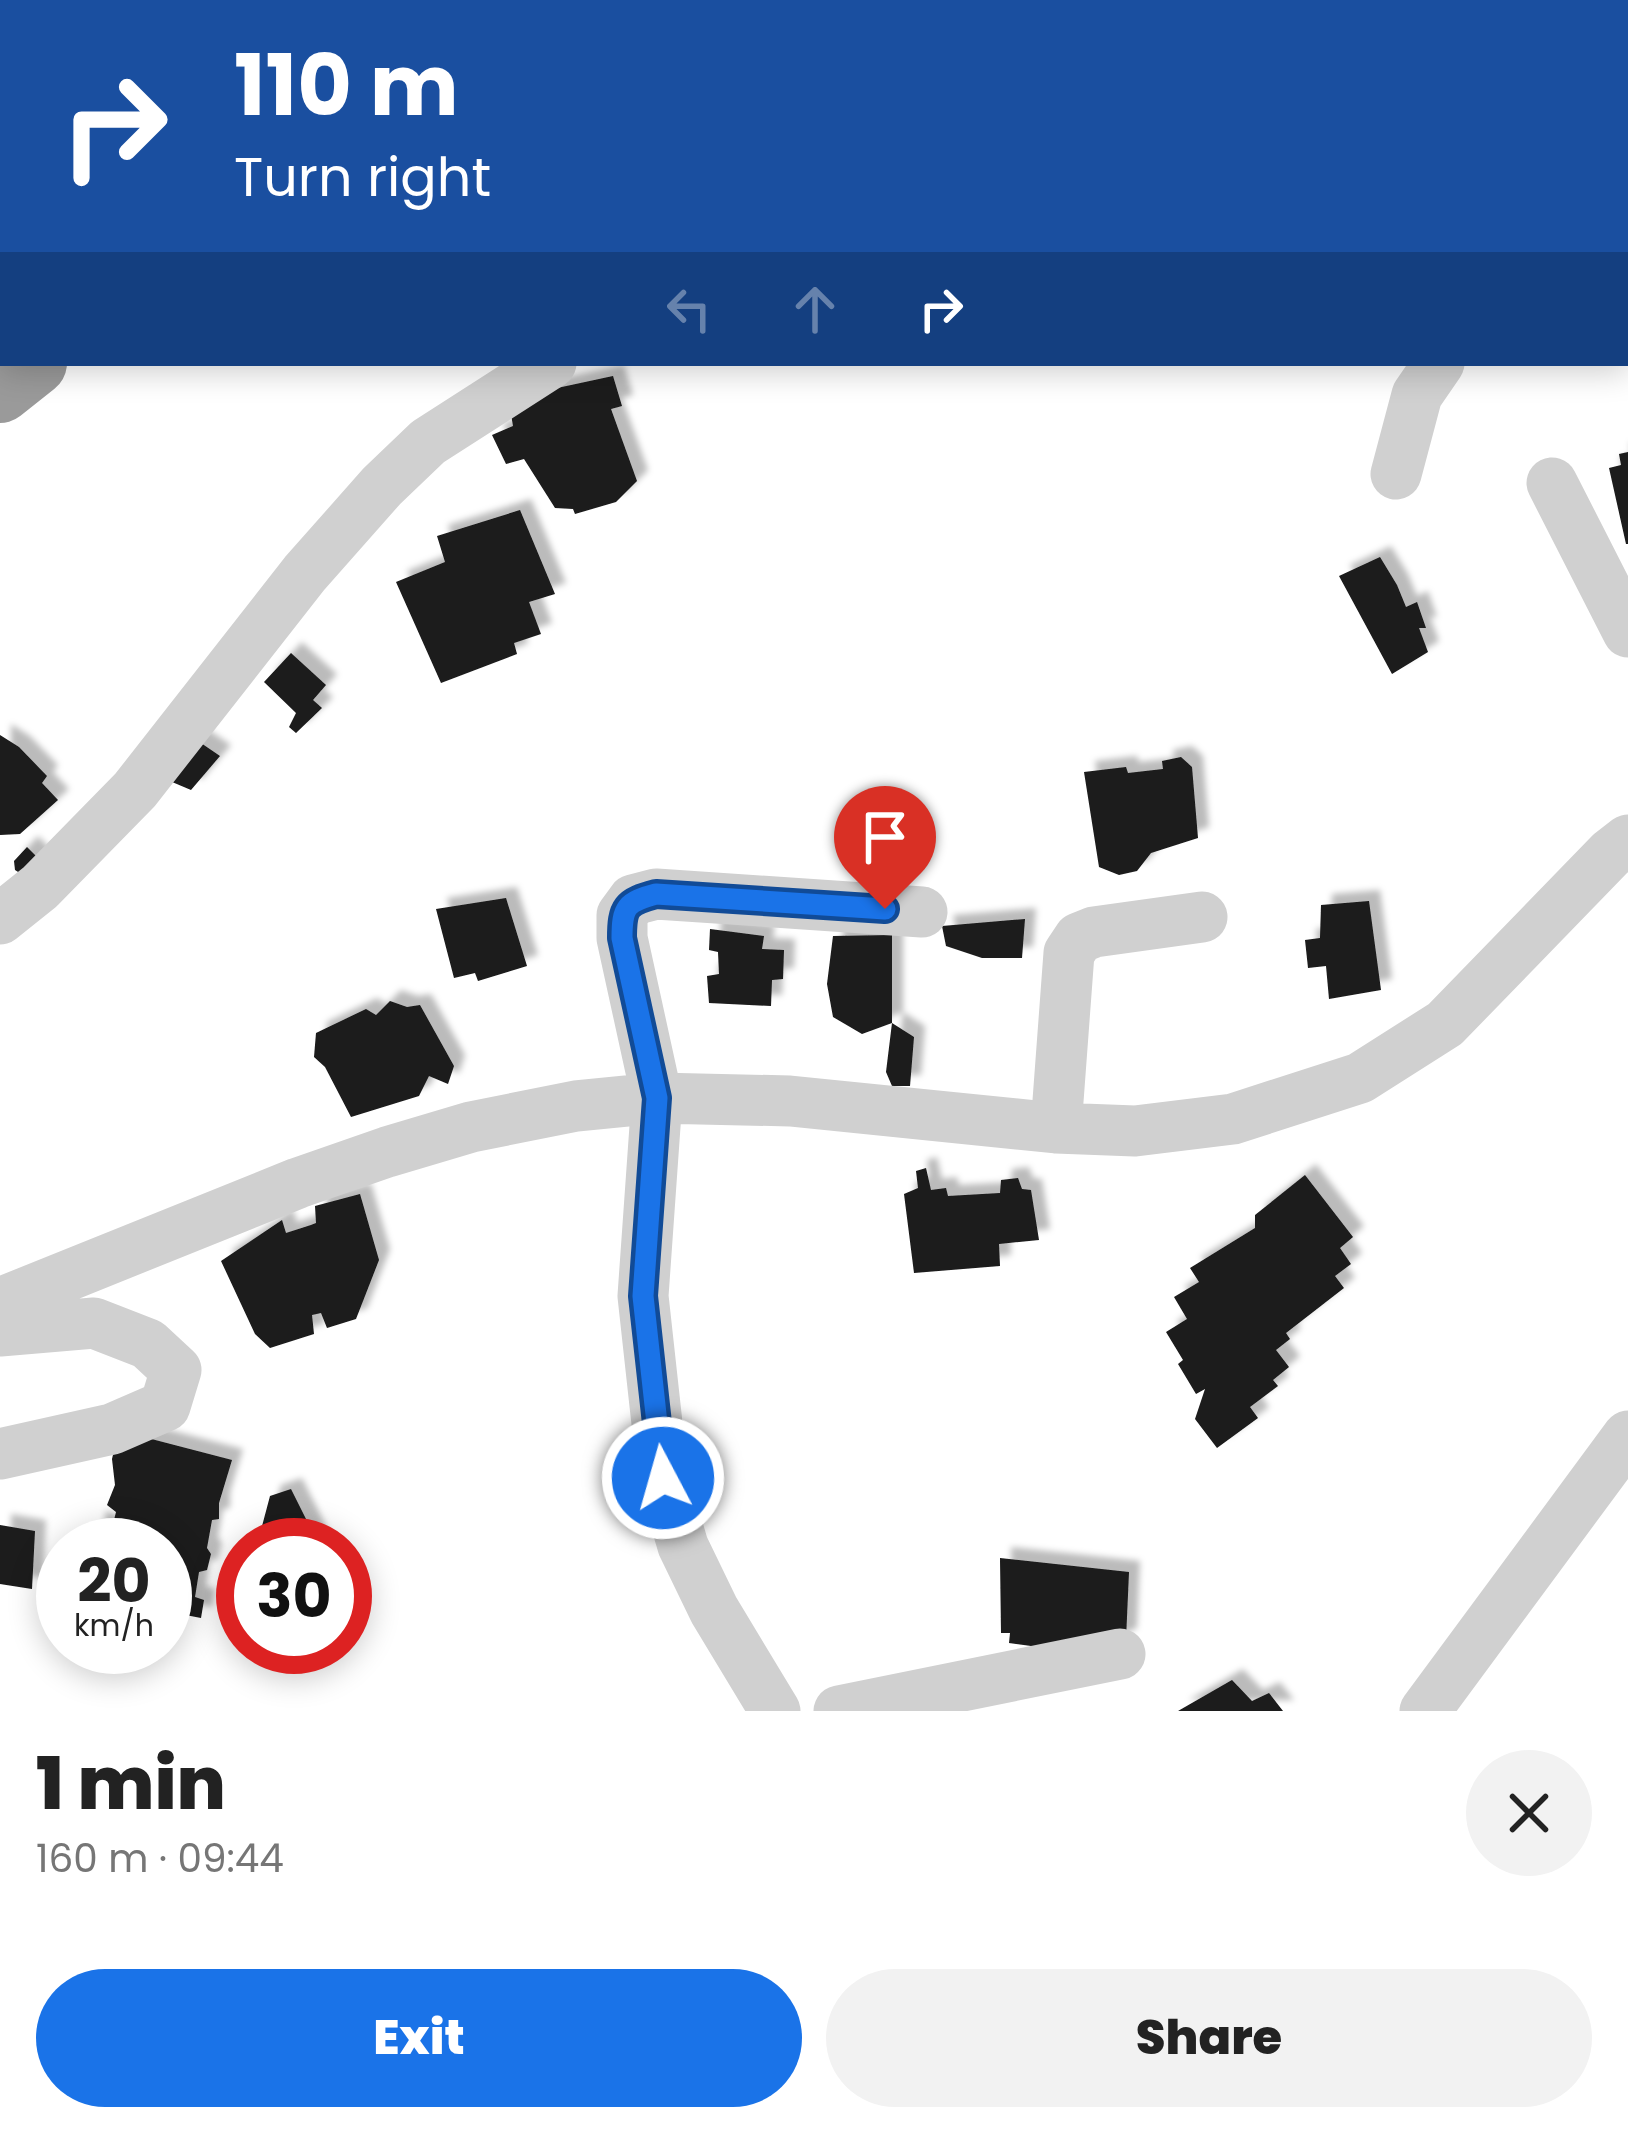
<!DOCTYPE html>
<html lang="en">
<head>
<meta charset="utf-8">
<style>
  :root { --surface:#fff; --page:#f2f2f2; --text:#222; --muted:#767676; --accent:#1a73e8 }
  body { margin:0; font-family:Poppins,sans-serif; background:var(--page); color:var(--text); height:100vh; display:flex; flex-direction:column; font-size:45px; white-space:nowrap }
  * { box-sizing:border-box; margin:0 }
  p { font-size:39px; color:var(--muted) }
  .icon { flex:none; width:66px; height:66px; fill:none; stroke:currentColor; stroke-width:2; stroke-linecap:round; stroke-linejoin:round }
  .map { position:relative; height:1711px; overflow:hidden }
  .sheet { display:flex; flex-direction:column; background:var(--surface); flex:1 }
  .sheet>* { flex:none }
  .guide { position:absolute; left:0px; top:0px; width:1629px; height:366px; box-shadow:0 6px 30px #0003; background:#1a4fa0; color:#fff; overflow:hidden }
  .speed { position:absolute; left:36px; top:1518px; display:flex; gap:24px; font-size:60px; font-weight:700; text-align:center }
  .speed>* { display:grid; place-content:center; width:156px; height:156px; border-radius:50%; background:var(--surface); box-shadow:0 6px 30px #0003; line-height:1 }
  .speed small { font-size:30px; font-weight:400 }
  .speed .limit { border:18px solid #d22; background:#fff; color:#111 }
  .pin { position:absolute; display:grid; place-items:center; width:102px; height:102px; color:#fff; margin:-123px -51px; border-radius:50% 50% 50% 0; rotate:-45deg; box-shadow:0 0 12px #0007 }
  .pin .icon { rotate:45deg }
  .me { position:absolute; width:132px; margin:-66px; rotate:354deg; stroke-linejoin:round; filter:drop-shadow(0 0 9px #0008) }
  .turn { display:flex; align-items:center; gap:42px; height:252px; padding:0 36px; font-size:54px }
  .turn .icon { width:156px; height:156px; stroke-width:2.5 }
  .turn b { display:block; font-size:84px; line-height:102px }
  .lanes { display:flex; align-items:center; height:114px; padding:0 36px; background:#0003; justify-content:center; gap:60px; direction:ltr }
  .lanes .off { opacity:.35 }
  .round { display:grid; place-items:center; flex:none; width:126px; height:126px; border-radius:63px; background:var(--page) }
  .overview { display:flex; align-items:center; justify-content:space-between; height:204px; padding:0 36px }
  h1 { font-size:72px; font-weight:800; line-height:90px }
  .button { display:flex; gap:24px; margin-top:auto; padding:24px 36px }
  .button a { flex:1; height:138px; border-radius:72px; background:var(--accent); color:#fff; font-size:48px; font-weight:800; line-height:138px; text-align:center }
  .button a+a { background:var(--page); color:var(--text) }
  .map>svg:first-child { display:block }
  .building { fill:#1a1a1a; filter:url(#shadow) }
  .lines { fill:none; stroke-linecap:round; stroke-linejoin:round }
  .minor { stroke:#d0d0d0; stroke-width:51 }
  .highway { stroke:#9a9a9a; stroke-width:66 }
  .route-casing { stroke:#114b97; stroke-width:30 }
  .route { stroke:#1a73e8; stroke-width:21 }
</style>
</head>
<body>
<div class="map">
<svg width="1628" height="1711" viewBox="0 0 1628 1711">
  <defs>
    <filter id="shadow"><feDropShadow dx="11" dy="-11" stdDeviation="3" flood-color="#0004"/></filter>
  </defs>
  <rect width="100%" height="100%" fill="#fff"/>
  <!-- building -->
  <path class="building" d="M613 376 622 406 611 409 637 481 616 502 575 514 573 509 555 508 524 459 506 464 492 435 513 426 510 408 534 393Z
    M1628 452V544H1626L1609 468 1621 465 1619 454Z
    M520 510 555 594 529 602 541 634 514 643 517 654 441 683 396 582 445 562 437 536Z
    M1380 557 1397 585 1406 607 1417 602 1426 628H1419L1428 652 1392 674 1339 576Z
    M291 653 326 685 313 700 322 708 296 733 289 727 296 713 264 682Z
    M0 735 19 747 47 776 42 783 58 800 20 834 0 835Z
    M195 739 220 756 191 790 165 779Z
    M1181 757 1192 767 1198 838 1151 853 1137 871 1119 875 1099 867 1084 772 1126 767 1128 773 1163 769 1162 761Z
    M27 847 44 864 32 881 15 870 14 861Z
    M506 898 527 966 478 981 475 973 454 978 436 909Z
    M1369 901 1381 990 1329 999 1326 966 1308 968 1305 940 1320 938 1321 905Z
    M1025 919 1022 958H982L946 946 942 926Z
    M710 929 764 936 762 949 784 950 783 979 772 980 771 1006 709 1003 707 976 719 974 718 952 709 950Z
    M892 935V1023L862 1034 833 1017 827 984 833 936Z
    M390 1001 407 1007 420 1005 454 1066 448 1084 429 1076 419 1096 351 1117 325 1067 314 1057 316 1033 366 1009 376 1015Z
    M892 1023 914 1037 910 1086H892L886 1072Z
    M926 1168 931 1190 946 1188 948 1196 1000 1193 1001 1180 1018 1178 1022 1189 1031 1190 1039 1240 999 1244 1000 1266 914 1273 904 1194 918 1188 916 1171Z
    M1305 1175 1353 1237 1340 1248 1351 1264 1335 1276 1344 1288 1286 1333 1290 1339 1276 1350 1289 1367 1273 1380 1278 1386 1250 1407 1258 1418 1217 1448 1195 1419 1205 1389 1196 1394 1178 1364 1183 1360 1166 1332 1187 1319 1174 1297 1199 1282 1190 1268 1255 1228V1215Z
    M360 1194 379 1260 356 1319 327 1328 321 1313 312 1315 314 1334 270 1348 255 1334 221 1261 282 1220 286 1233 311 1225 316 1223 315 1206Z
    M136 1435 232 1460 219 1503V1519L212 1520 207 1548 211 1554 207 1570 199 1572 195 1597 204 1600 201 1618 165 1611V1545H92L95 1522 112 1528 116 1512 107 1505 115 1485 112 1459 115 1446Z
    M291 1489 319 1545H257L270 1496Z
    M0 1525 35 1531 32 1589 0 1584Z
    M1000 1558 1129 1572 1126 1639 1090 1654 1009 1643 1010 1633H1001Z
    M1232 1680 1252 1701 1269 1693 1283 1711H1178Z"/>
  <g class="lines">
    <!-- minor -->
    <path class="minor" d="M696 0V3
      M1626 118 1628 117
      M1396 474 1417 395 1439 363
      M1552 483 1628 632
      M0 919 40 887 135 790 305 573 382 486 428 442 551 363
      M1056 1128 1069 953 1079 938 1094 932 1202 917
      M0 1303 298 1183 387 1152 471 1127 576 1106 657 1098 790 1101 1056 1128 1135 1131 1233 1119 1360 1078 1445 1024 1610 854 1628 840
      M0 1331 94 1323 148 1344 176 1370 165 1406 112 1429 0 1454
      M775 1711 714 1610 683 1546 663 1478 643 1296 657 1098 622 938V915L633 900 656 894 922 912
      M839 1711 1120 1654
      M1425 1711 1628 1436"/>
    <!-- highway -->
    <path class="highway" d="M487 3 491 0
      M0 390 34 363"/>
  </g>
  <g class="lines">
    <!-- route casing -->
    <g class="route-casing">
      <path id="route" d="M663 1478 643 1296 657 1098 622 938C622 907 626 902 656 894L885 909"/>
    </g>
    <!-- route -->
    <use href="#route" class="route"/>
  </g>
</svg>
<div class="speed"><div>20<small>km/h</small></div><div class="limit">30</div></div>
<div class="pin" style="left:885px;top:909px;background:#d93025"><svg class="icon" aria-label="arrive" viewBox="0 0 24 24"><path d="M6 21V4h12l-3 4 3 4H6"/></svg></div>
<svg class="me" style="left:663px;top:1478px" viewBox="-20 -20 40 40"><circle r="17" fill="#1a73e8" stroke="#fff" stroke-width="3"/><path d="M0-11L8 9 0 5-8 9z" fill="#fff"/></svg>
<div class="guide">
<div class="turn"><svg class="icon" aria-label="right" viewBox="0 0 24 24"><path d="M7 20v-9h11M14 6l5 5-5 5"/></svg><div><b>110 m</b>Turn right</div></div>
<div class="lanes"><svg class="icon off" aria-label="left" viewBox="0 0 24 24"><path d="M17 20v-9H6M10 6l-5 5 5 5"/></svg><svg class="icon off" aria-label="ahead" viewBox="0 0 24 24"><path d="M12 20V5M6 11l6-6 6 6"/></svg><svg class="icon" aria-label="right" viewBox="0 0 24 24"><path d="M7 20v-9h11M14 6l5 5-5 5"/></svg></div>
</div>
</div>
<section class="sheet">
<div class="overview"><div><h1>1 min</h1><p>160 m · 09:44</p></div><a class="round"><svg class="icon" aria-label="close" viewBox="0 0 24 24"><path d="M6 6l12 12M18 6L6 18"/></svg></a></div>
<div class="button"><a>Exit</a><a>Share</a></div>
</section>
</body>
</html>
